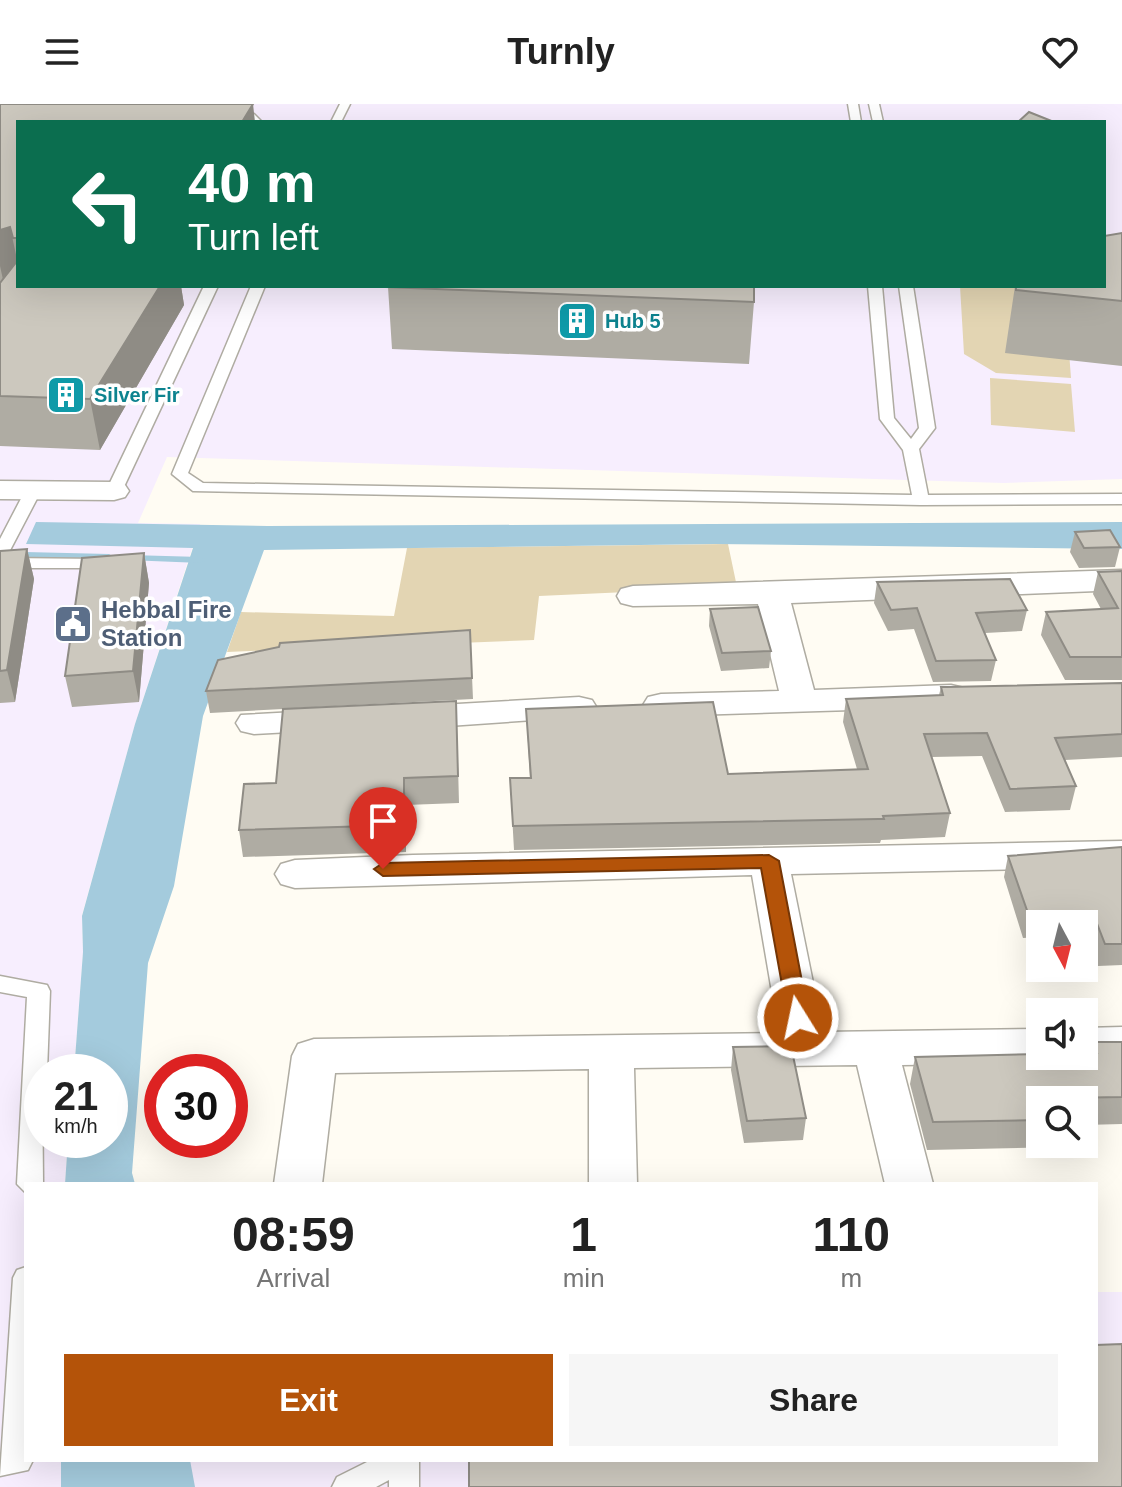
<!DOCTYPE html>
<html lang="en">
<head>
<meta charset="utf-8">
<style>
  :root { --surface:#fff; --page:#f6f6f6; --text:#222; --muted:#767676; --accent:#b45309 }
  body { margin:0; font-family:Arial,sans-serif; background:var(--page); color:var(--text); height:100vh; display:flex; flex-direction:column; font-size:30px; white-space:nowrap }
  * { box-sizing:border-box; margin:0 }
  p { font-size:26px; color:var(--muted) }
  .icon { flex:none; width:44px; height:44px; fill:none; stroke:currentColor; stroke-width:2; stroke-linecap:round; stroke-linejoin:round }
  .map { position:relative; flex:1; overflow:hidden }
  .details { position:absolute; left:24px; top:1078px; width:1074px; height:280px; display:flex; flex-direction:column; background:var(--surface); border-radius:0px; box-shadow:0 8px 32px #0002 }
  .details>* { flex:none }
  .guide { position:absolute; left:16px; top:16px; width:1090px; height:168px; border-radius:0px; box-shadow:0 8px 32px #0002; background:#0b6e4f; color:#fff; overflow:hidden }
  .needle { width:52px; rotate:173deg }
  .tools { position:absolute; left:1026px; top:806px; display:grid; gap:16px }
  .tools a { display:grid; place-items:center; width:72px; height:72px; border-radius:0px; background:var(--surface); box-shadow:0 8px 32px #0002; font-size:40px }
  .speed { position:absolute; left:24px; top:950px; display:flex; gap:16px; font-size:40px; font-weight:700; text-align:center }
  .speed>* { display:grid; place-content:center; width:104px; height:104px; border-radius:50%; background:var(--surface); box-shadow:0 8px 32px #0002; line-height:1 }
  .speed small { font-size:20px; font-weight:400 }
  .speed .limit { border:12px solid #d22; background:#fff; color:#111 }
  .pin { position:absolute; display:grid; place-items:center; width:68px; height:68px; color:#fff; margin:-82px -34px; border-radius:50% 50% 50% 0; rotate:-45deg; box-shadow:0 0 8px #0007 }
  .pin .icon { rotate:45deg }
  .me { position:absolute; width:88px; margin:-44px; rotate:350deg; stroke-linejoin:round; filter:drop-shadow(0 0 6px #0008) }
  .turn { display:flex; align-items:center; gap:28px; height:168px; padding:0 40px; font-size:36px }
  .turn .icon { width:104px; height:104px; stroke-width:2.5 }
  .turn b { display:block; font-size:56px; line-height:68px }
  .eta { display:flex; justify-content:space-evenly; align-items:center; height:136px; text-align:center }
  .eta b { font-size:48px; font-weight:700; line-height:56px }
  .cta { display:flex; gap:16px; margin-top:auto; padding:16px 40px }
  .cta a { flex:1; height:92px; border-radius:0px; background:var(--accent); color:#fff; font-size:32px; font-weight:700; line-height:92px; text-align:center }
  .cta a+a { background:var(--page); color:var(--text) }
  header { display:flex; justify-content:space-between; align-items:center; height:104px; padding:0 40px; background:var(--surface); font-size:36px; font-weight:700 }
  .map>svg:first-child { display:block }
  .commercial { fill:#f7eefe; fill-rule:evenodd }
  .green { fill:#e3d5b3 }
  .water { fill:#a4cbdd }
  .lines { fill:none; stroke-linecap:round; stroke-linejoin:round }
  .stream { fill:#a4cbdd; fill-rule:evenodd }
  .lane-casing { stroke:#afaca2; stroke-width:3 }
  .street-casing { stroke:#afaca2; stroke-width:3 }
  .lane { fill:#fff; fill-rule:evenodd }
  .street { fill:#fff; fill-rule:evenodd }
  .wall { fill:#afaca3 }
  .shaded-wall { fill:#8f8c85 }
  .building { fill:#ccc8be; stroke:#8f8c85; stroke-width:2 }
  .route { fill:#b45309; stroke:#753606; stroke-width:2 }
  .labels { text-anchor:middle; stroke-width:7; stroke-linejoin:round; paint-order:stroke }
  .far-culture-label { font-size:20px; font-weight:bold; fill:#0d838f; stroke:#fff; text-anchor:start }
  .service-label { font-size:24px; font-weight:bold; fill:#4e5e75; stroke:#fff; text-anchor:start }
</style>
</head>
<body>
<header><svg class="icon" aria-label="menu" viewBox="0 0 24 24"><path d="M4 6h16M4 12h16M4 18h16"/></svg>Turnly<svg class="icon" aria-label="heart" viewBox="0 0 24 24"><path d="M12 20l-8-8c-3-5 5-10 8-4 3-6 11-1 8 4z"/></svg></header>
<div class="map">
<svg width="1122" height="1383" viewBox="0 0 1122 1383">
  <rect width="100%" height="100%" fill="#fffcf3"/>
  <!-- commercial -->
  <path class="commercial" d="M0 0H1122V375L1004 379 167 353 138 419 200 420 135 620 82 811 83 848 74 968H42V1036H68L65 1080H26V1356H1096V1188H1122V1383H0ZM18 18H1104V182H18Z"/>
  <!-- green -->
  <path class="green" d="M960 182H1064L1071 274 996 269 964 250Z
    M990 274 1071 280 1075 328 991 321Z
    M728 440 737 483 539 492 534 536 227 548 241 508 394 512 407 444Z"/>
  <!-- water -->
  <path class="water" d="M36 418 268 422 1122 418V445L714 440 264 446 203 612 174 782 148 859 132 1069 135 1080H65L68 1036H110V968H74L83 848 82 812 135 620 193 444 26 440Z
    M61 1356H190L195 1383H61Z"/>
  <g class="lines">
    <!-- stream -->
    <path class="stream" d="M25 448 109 450 114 453 109 456 22 453V449Z
      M130 451 201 453 206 456 201 459 127 456V452Z"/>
    <!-- lane casing -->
    <g class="lane-casing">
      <path id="lane" d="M340 0H350L341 18H331Z
        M848 0H858L861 18H851Z
        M869 0H879L883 18H873Z
        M228 8 254 10 262 18 224 13V9Z
        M204 182H218L122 387 120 390H108L106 387Z
        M251 182H265L188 369 203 379 912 391 903 346 880 315 868 182H882L894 314 911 335 919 324 899 182H913L935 324 919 345 928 391 1122 390V400L921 401 193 387 172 370Z
        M33 382 41 387 6 454 100 455 108 460 106 464H0V435L25 387Z
        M0 872 47 881 50 887 47 968H42L43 1080H26V1089L17 1080 27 893 0 888Z
        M26 1163V1356H33L28 1366 0 1372 13 1174 17 1166Z
        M371 1356H419V1383H389V1376L376 1383H332L337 1373Z"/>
    </g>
    <!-- street casing -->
    <g class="street-casing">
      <path id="street" d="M0 377 114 378 125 381 129 387 125 393 114 396 0 395Z
        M1122 466V486L791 499 814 586 951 581 964 584 969 592 964 600 951 603 661 612 648 609 643 601 648 593 661 590 779 587 758 500 633 502 621 499 617 492 621 485 633 482Z
        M579 593 592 596 597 604 592 612 405 625 392 622 387 614 392 606 405 603Z
        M332 606 345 609 350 617 345 625 254 630 241 627 236 619 241 611Z
        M1122 737V763L791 770 823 928 1040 925V952H1057L1040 959 902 961 933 1080H885L857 961 634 964 637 1080H589V965L335 969 322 1080H274L292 952 298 940 314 935 779 929 752 771 295 784 281 780 275 770 281 760 295 756 413 751Z
        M1122 923V957L1084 958 1068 952H1084V924Z"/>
    </g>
    <!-- lane -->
    <use href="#lane" class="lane"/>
    <!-- street -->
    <use href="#street" class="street"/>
  </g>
  <!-- wall -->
  <path class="wall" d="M0 0 18 18V182H181L184 201 100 346 0 342Z
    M1122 129V262L1005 249 1015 182H1104Z
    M388 183 754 198 749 260 392 245Z
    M1075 428 1120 443 1115 463 1079 464 1070 448Z
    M27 445 34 475 15 598 0 599V447Z
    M144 449 149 479 139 598 72 603 65 572Z
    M1122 467V576H1065L1041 531 1046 508 1101 505 1093 490 1098 468Z
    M877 478 1027 506 1022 527 985 529 996 556 991 577 933 578 914 525 888 527 874 499Z
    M710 505 771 547 769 564 721 567 709 522Z
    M470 526 473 595 296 604 457 624 459 699 406 701V748L243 753 239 726 276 679 283 605 210 609 206 587Z
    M1122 579V653L1065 656 1076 682 1070 706 1005 708 982 652 932 653 950 709 945 733 881 736 880 739H875L514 746 510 674H530L526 605 728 670 857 665 843 618 846 595 939 591 941 583Z
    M1122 743V861L1098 862 1088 833H1084V820H1040V833L1023 834 1004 773 1008 752Z
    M1093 938H1122V1020L1084 1021V996H1040V1040H1063L1062 1043 927 1046 910 980 915 953 1090 949Z
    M733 943 806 1014 803 1036 744 1039 731 966Z"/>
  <!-- shaded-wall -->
  <path class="shaded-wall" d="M253 0 255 18H242Z
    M10 123 18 160 4 180 0 162V126Z
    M151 182H181L184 201 100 346 90 295Z
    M27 445 34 475 15 598 7 566Z
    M144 449 149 479 139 598 133 567Z
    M404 674 406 701V748L404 721Z"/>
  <!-- building -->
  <path class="building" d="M0 0H253L242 18H18V134H13L10 123 0 126Z
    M1029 8 1054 18H1018Z
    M1122 129V197L1016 186V182H1104V132Z
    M18 156V182H160L90 295 0 292V179Z
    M389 182H754V198L388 183Z
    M1110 426 1120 443 1084 444 1075 428Z
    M27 445 7 566 0 567V447Z
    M144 449 133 567 65 572 82 454Z
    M1122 467V553H1070L1046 508 1118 504 1098 468Z
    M1010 475 1027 506 976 509 996 556 936 557 917 504 891 506 877 478Z
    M758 503 771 547 722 549 710 505Z
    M470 526 472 574 206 587 218 556 279 543 280 539Z
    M1122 579V630L1055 634 1076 682 1010 685 987 629 924 630 950 709 883 712 884 715H878L513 722 510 674H531L526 605 713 598 728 670 868 665 846 595 943 591 941 583H947Z
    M456 597 458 672 404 674V721L239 726 244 680 276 679 283 605Z
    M1122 743V840H1105L1094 812H1029L1008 752Z
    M1093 938H1122V993L1063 994 1064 996H1040V1016L933 1018 915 953 1040 950V952H1084V950L1097 949Z
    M791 942 806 1014 747 1017 733 943Z
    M1122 1240V1383H469V1356H1096V1241Z"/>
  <!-- route -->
  <path class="route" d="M769 751 779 757 809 914 798 922 788 914 761 764 383 772 374 765 383 759Z"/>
  <!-- icons -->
  <defs>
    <g id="building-square" transform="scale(2)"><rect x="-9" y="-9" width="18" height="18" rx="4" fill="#0f9aa8" stroke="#fff"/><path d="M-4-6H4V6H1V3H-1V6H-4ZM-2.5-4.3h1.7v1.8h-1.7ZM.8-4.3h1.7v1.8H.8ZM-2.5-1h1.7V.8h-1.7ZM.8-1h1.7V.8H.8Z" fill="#fff"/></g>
    <g id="civic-square" transform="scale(2)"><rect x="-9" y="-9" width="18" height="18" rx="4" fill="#5c6f8a" stroke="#fff"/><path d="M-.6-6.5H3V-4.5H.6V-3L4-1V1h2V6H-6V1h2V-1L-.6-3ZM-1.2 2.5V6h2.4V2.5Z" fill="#fff"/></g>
  </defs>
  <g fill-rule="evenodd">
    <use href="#building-square" x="577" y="217"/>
    <use href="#building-square" x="66" y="291"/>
    <use href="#civic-square" x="73" y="520"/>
  </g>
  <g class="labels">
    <!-- far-culture labels -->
    <g class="far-culture-label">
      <text x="605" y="224">Hub 5</text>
      <text x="94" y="298">Silver Fir</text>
    </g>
    <!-- service labels -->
    <g class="service-label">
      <text x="101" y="514">Hebbal Fire<tspan x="101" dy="28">Station</tspan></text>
    </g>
  </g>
</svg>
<div class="tools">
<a><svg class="needle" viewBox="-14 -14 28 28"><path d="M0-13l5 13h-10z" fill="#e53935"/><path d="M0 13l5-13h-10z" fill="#767676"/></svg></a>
<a><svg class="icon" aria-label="sound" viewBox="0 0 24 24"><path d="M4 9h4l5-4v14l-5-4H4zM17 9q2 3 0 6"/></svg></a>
<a><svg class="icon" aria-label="search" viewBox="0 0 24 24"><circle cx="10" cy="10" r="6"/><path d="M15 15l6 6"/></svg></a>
</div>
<div class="speed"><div>21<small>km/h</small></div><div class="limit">30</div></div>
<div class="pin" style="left:383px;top:765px;background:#d93025"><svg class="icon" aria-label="arrive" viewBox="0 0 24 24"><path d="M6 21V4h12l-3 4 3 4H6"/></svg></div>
<svg class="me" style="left:798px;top:914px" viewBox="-20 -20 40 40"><circle r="17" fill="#b45309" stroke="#fff" stroke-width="3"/><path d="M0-11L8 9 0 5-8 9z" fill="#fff"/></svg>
<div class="guide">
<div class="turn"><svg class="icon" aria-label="left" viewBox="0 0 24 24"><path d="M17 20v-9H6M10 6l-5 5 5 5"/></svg><div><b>40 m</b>Turn left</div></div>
</div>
<section class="details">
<div class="eta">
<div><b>08:59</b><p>Arrival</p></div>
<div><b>1</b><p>min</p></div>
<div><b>110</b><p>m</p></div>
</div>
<div class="cta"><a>Exit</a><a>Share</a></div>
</section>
</div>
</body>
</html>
